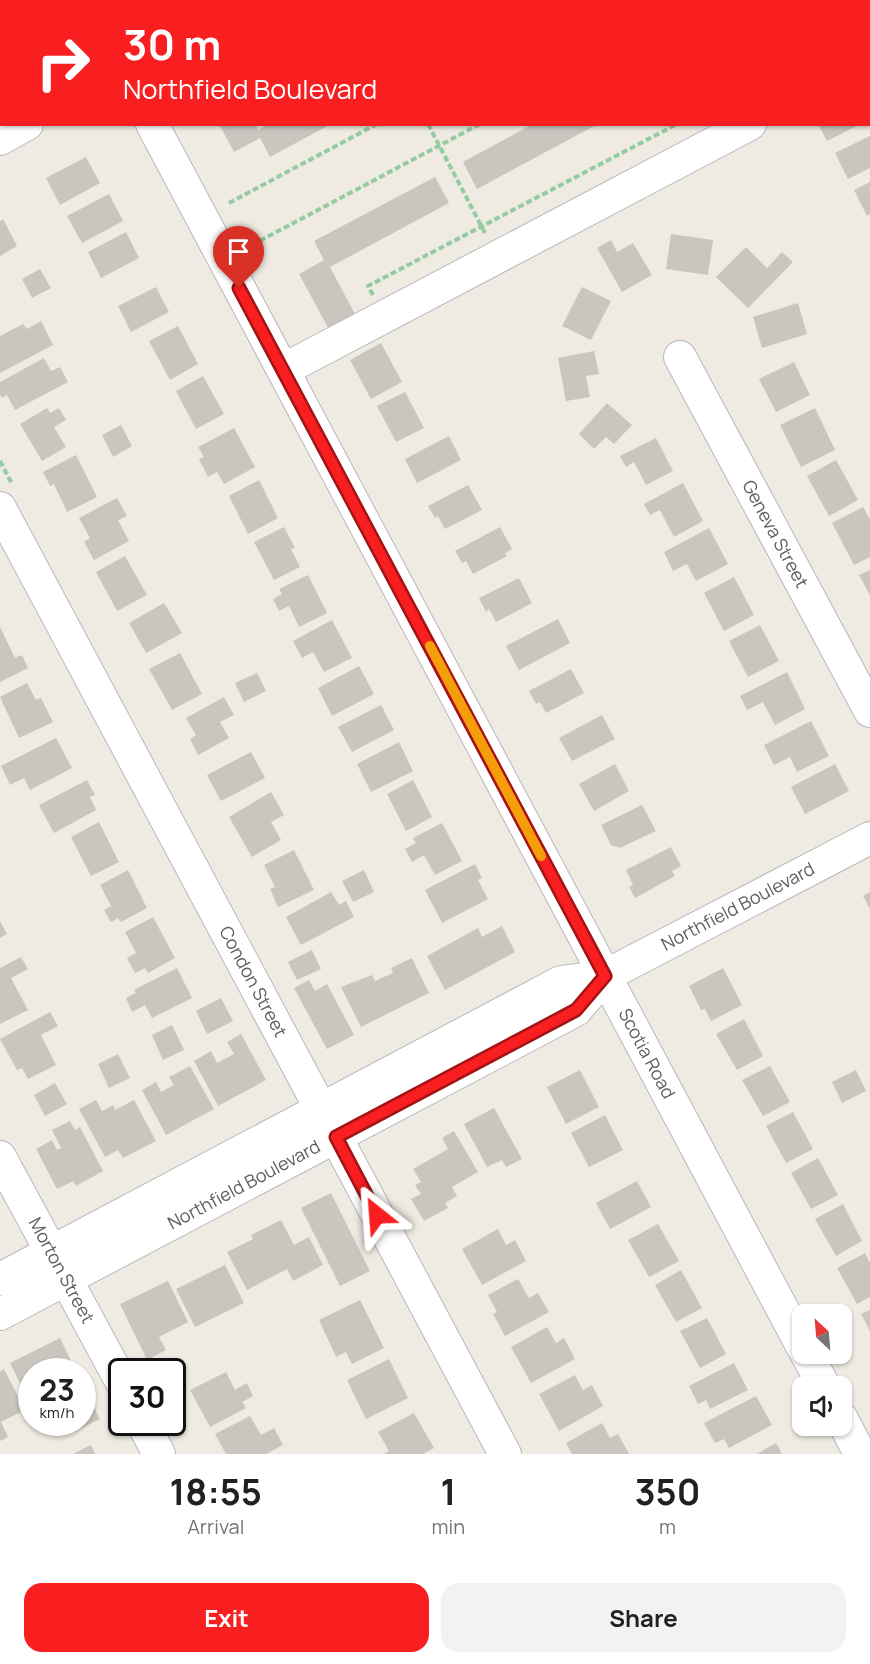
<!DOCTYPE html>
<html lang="en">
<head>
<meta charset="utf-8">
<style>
  :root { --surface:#fff; --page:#f2f2f2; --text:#202124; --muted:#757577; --accent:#f91e20 }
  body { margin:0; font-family:Manrope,sans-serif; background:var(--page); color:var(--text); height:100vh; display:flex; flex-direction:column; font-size:22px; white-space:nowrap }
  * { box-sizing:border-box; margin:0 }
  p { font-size:20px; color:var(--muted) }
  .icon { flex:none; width:33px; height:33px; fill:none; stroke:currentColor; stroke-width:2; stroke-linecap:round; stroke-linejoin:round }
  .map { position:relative; height:1454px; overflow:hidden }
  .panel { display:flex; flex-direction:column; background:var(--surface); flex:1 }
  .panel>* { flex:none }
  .guide { position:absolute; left:0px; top:0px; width:870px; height:126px; box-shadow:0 2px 4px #0004; background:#f91e20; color:#fff; overflow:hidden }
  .needle { width:39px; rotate:334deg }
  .controls { position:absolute; left:792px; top:1304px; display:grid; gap:12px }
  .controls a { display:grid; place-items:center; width:60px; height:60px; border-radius:12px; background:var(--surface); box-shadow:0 2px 4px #0004; font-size:30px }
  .speed { position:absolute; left:18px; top:1358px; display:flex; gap:12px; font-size:30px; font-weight:700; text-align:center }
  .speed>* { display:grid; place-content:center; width:78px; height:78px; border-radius:50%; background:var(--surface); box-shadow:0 2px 4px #0004; line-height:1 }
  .speed small { font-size:15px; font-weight:400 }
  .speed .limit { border:3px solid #111; border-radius:9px; background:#fff; color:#111 }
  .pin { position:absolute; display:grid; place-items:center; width:51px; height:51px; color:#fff; margin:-62px -26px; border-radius:50% 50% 50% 0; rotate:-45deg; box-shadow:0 0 6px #0007 }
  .pin .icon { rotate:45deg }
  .me { position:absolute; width:66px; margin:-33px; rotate:332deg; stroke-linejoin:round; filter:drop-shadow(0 0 4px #0008) }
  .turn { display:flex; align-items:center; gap:21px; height:126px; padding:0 24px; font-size:27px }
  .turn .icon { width:78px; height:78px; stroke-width:2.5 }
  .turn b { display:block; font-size:42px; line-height:51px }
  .eta { display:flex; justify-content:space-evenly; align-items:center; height:102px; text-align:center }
  .eta b { font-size:36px; font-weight:700; line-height:42px }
  .button { display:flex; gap:12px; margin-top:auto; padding:12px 24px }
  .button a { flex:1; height:69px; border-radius:18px; background:var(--accent); color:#fff; font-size:24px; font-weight:700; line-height:69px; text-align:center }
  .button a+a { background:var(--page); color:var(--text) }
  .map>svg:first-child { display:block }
  .building { fill:#cac5bf }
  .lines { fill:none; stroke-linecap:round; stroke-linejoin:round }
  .minor-casing { stroke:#b5b9be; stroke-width:34 }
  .path { stroke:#94cb9f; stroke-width:4; stroke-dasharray:6 3; stroke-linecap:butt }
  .minor { stroke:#fff; stroke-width:32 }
  .route-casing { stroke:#a21415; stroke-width:15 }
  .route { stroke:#f91e20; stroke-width:10 }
  .slow { stroke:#f59e0b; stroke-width:10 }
  .labels { text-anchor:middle; stroke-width:4.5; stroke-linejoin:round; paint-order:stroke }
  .street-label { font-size:18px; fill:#5a6065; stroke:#fff }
</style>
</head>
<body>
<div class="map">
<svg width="870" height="1454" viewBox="0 0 870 1454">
  <rect width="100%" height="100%" fill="#efebe2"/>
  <!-- building -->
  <path class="building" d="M219 124H255L258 130 269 124H331L270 157 260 138 234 152Z
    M533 124H598L477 189 463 162Z
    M818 124H861L827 141Z
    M870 136V168L848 179 835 153Z
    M86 157 100 183 60 205 46 178Z
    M435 177 449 203 330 267 358 320 332 335 299 274 324 260 314 241Z
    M870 182V214L867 216 854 190Z
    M109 194 123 221 82 243 67 216Z
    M3 219 17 246 0 256V221Z
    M126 232 139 258 101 278 88 252Z
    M671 234 713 240 708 275 666 269Z
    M611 240 617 252 633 243 652 275 622 292 597 248Z
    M746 247 767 268 782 252 793 262 748 308 716 277Z
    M40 269 51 288 32 298 22 279Z
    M156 287 169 312 131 332 118 306Z
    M582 287 611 301 591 340 562 326Z
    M798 303 807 334 762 348 753 317Z
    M41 321 53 345 0 373V336L23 324 27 329Z
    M178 326 198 364 170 380 149 341Z
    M381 343 402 382 371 399 350 360Z
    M594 351 599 374 586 376 590 397 566 401 558 358Z
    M44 358 51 371 60 367 68 382 15 410 7 395 2 398 0 395V382Z
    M794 362 810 395 776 412 759 379Z
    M203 376 224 414 196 429 176 391Z
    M405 392 424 428 396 442 377 406Z
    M607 403 632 425 614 444 606 437 594 449 579 434Z
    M47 408 50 413 59 408 66 420 54 427 66 447 42 461 20 424Z
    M815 408 835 450 801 467 780 425Z
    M121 425 132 446 113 457 102 435Z
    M234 428 255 467 224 484 217 472 208 477 199 459 204 457 198 447Z
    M449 436 461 460 417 483 405 459Z
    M656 438 673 471 646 485 634 462 626 467 620 456Z
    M76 455 97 497 67 512 54 484 50 486 43 472Z
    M836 460 858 500 829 516 807 476Z
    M259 480 278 518 248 534 229 496Z
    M683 483 703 521 674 537 660 510 650 515 644 504Z
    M468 485 482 510 445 529 438 516 435 518 428 506Z
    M117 498 127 516 118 520 129 541 94 560 84 542 90 538 79 518Z
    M863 507 870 519V557L854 565 832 523Z
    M284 527 295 548 291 549 300 567 274 580 254 542Z
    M500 527 512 549 505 553 507 556 473 574 466 561 462 563 455 551Z
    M709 528 728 564 696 581 687 564 673 571 664 552Z
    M125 556 147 595 117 611 96 572Z
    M870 570V595L859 575Z
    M308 575 327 613 299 627 289 606 279 611 273 599 282 594 279 589Z
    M734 577 754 615 724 631 704 593Z
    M519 578 532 603 496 622 489 609 486 612 479 598Z
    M164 603 182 633 146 653 129 623Z
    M558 619 570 643 519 670 506 646Z
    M332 620 352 658 324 672 313 652 302 658 293 641Z
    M760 625 779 661 748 677 729 641Z
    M0 627 15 658 22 655 28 668 0 682Z
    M180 653 202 694 172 710 149 669Z
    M359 666 374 694 332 716 318 688Z
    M571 669 584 693 546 713 540 702 536 704 529 691Z
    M787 672 805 709 775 725 763 702 747 710 740 696Z
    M257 673 266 691 244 702 235 683Z
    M27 683 36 700 41 698 53 722 19 738 0 697Z
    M224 697 234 715 220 722 229 738 198 755 190 739 196 735 186 718Z
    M381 705 394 730 352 752 338 727Z
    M602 715 615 739 572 761 559 738Z
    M811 721 829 756 797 772 790 757 774 765 764 745Z
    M56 738 72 768 30 790 24 778 10 785 1 766Z
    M399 742 413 771 371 792 357 764Z
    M251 752 265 778 221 801 207 775Z
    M615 764 629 791 594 811 579 784Z
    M835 764 849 791 805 814 791 787Z
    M87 780 95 795 90 797 96 810 54 833 39 805Z
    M413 780 432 817 406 831 387 794Z
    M271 792 284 815 271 822 281 840 252 857 229 817Z
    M642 805 656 831 620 848 611 845 601 825Z
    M99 822 119 862 91 876 71 837Z
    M442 823 462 861 435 875 424 855 412 862 405 849 416 843 413 838Z
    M671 847 681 866 672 871 675 876 635 898 629 887 633 885 626 870Z
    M294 850 314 890 278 907 270 889 275 887 264 865Z
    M475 864 482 878 478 880 488 899 442 923 425 890Z
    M128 870 147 908 121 922 118 918 111 922 104 910 111 906 100 885Z
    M364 870 374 892 353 902 342 881Z
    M331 892 339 905 346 901 354 917 301 945 286 917Z
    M870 892V909L863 896Z
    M153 917 175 958 148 973 145 968 135 973 127 958 136 953 125 932Z
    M0 921 7 934 0 938Z
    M502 926 515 952 445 990 427 956 478 928 482 937Z
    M312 950 321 969 297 980 288 962Z
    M21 957 28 969 11 978 28 1010 0 1024V968Z
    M412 958 429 993 361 1027 341 987 372 975 375 981 393 973 391 968Z
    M177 968 192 998 152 1018 145 1005 132 1012 126 998 136 993 134 990Z
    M723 968 742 1005 711 1021 705 1009 701 1010 689 986Z
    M309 980 315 991 327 984 354 1035 327 1049 294 988Z
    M221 998 233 1021 207 1034 196 1011Z
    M50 1012 58 1026 41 1035 56 1065 28 1079 22 1068 17 1070 0 1039Z
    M744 1019 763 1056 737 1070 716 1034Z
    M172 1025 184 1050 163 1060 152 1035Z
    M241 1034 266 1080 218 1106 194 1061 211 1051 217 1063 234 1054 227 1042Z
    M118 1054 130 1078 109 1088 98 1064Z
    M190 1066 214 1109 166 1135 142 1090 156 1082 161 1092 174 1085 169 1077Z
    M770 1066 790 1102 763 1116 742 1080Z
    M580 1070 599 1107 566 1124 547 1087Z
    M856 1070 866 1091 842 1103 832 1082Z
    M55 1083 67 1104 45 1116 34 1095Z
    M96 1100 102 1111 113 1105 115 1110 134 1100 156 1141 123 1158 118 1150 105 1157 79 1109Z
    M494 1108 522 1159 506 1167 502 1160 487 1167 464 1124Z
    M793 1112 813 1149 786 1163 766 1126Z
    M605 1115 623 1150 589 1167 571 1133Z
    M70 1121 75 1130 80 1127 103 1171 76 1186 73 1181 57 1189 36 1149 52 1140 57 1150 61 1148 52 1130Z
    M454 1131 478 1172 452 1187 457 1196 445 1203 448 1208 424 1221 411 1199 421 1194 415 1185 421 1182 413 1169 448 1149 442 1138Z
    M818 1158 838 1195 811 1209 791 1173Z
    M637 1181 651 1207 610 1229 596 1203Z
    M331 1193 370 1271 340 1286 301 1208Z
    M843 1204 862 1241 836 1256 815 1219Z
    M281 1220 294 1245 309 1237 323 1265 293 1281 287 1269 247 1290 227 1252 253 1239 251 1235Z
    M658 1224 679 1261 649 1277 628 1240Z
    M498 1229 506 1245 515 1240 526 1261 482 1285 462 1249Z
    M865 1253 870 1263V1297L857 1304 837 1268Z
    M225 1265 244 1303 195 1327 176 1289Z
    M681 1270 702 1308 676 1322 655 1285Z
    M518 1279 529 1298 538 1293 549 1312 505 1336 493 1314 497 1312 488 1295Z
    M168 1281 188 1322 159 1337 166 1350 147 1360 120 1304Z
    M360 1300 384 1348 352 1364 346 1352 336 1357 319 1320Z
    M870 1310V1331L861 1314Z
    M707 1318 726 1354 700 1368 680 1331Z
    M547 1327 556 1343 564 1338 575 1359 531 1383 511 1347Z
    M60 1338 76 1371H32V1408L10 1363Z
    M389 1359 408 1398 366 1419 347 1380Z
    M734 1363 748 1390 710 1409 706 1400 698 1404 689 1386Z
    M4 1369 25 1410 1 1422 8 1437 0 1441V1372Z
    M226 1372 235 1390 247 1383 253 1396 242 1402 246 1408 210 1427 190 1390Z
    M575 1375 583 1390 592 1385 603 1406 559 1431 539 1394Z
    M82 1384 100 1419 70 1434 64 1422H82Z
    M756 1396 772 1425 729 1448 724 1439 715 1443 704 1423Z
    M414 1413 434 1448 423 1454H384L389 1451 378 1432Z
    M250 1416 261 1435 274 1428 283 1445 266 1454H226L215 1434Z
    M602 1423 610 1438 618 1434 629 1454H572L566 1443Z
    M776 1443 782 1454H757Z
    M91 1445 95 1454H73Z"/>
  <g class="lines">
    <!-- minor casing -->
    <g class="minor-casing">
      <g id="minor">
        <path d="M85 0 86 2"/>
        <path d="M868 68 870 67"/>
        <path id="s1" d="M152 124 802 1346"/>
        <path d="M0 139 27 124"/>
        <path id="s2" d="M680 357 870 711"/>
        <path d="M283 370 750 124"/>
        <path id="s3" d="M0 508 505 1454"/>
        <path id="s4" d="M605 976 870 838"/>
        <path id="s5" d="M0 1157 122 1383"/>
        <path d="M0 1279 561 982 605 976 576 1010 0 1314"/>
        <path d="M806 1353 824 1386"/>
        <path d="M842 1419 860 1454"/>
        <path d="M142 1422 159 1454"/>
      </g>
    </g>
    <!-- path -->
    <path class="path" d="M136 2 139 0
      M306 2 309 0
      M609 2 612 0
      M711 2 714 0
      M428 124 486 235
      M229 203 377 124
      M252 245 480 124
      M373 295 368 286 677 124
      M0 461 12 484"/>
    <!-- minor -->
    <use href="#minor" class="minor"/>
  </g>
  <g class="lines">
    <!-- route casing -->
    <g class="route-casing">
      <path id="route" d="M239 288 605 976 576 1010 336 1137 377 1215"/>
    </g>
    <!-- route -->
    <use href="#route" class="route"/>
    <!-- slow -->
    <path class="slow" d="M430 646 541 856"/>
  </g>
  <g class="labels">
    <!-- street labels -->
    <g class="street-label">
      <text dy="6" stroke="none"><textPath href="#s2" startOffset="201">Geneva Street</textPath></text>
      <text dy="6" stroke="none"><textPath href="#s4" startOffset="150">Northfield Boulevard</textPath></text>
      <text dy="6" stroke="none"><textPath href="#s3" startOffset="537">Condon Street</textPath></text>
      <text dy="6" stroke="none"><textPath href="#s1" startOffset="1053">Scotia Road</textPath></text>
      <text transform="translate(244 1185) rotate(-28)" y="6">Northfield Boulevard</text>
      <text dy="6" stroke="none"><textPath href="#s5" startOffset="129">Morton Street</textPath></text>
    </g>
  </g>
</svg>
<div class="controls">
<a><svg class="needle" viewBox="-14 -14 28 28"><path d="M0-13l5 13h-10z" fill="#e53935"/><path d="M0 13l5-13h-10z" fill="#757577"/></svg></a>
<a><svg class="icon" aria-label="sound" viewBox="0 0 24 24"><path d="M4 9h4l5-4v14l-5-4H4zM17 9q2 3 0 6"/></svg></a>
</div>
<div class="speed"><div>23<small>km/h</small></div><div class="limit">30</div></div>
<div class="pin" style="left:239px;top:288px;background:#d93025"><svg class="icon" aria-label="arrive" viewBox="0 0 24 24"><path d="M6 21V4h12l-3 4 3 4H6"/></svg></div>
<svg class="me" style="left:377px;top:1215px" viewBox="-20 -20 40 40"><path d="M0-17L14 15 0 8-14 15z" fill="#f91e20" stroke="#fff" stroke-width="4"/></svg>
<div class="guide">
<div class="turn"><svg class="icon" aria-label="right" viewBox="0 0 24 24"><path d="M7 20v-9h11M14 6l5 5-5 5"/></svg><div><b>30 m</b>Northfield Boulevard</div></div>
</div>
</div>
<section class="panel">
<div class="eta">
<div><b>18:55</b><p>Arrival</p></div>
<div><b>1</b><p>min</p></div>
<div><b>350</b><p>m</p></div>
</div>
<div class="button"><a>Exit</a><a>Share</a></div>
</section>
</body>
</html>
